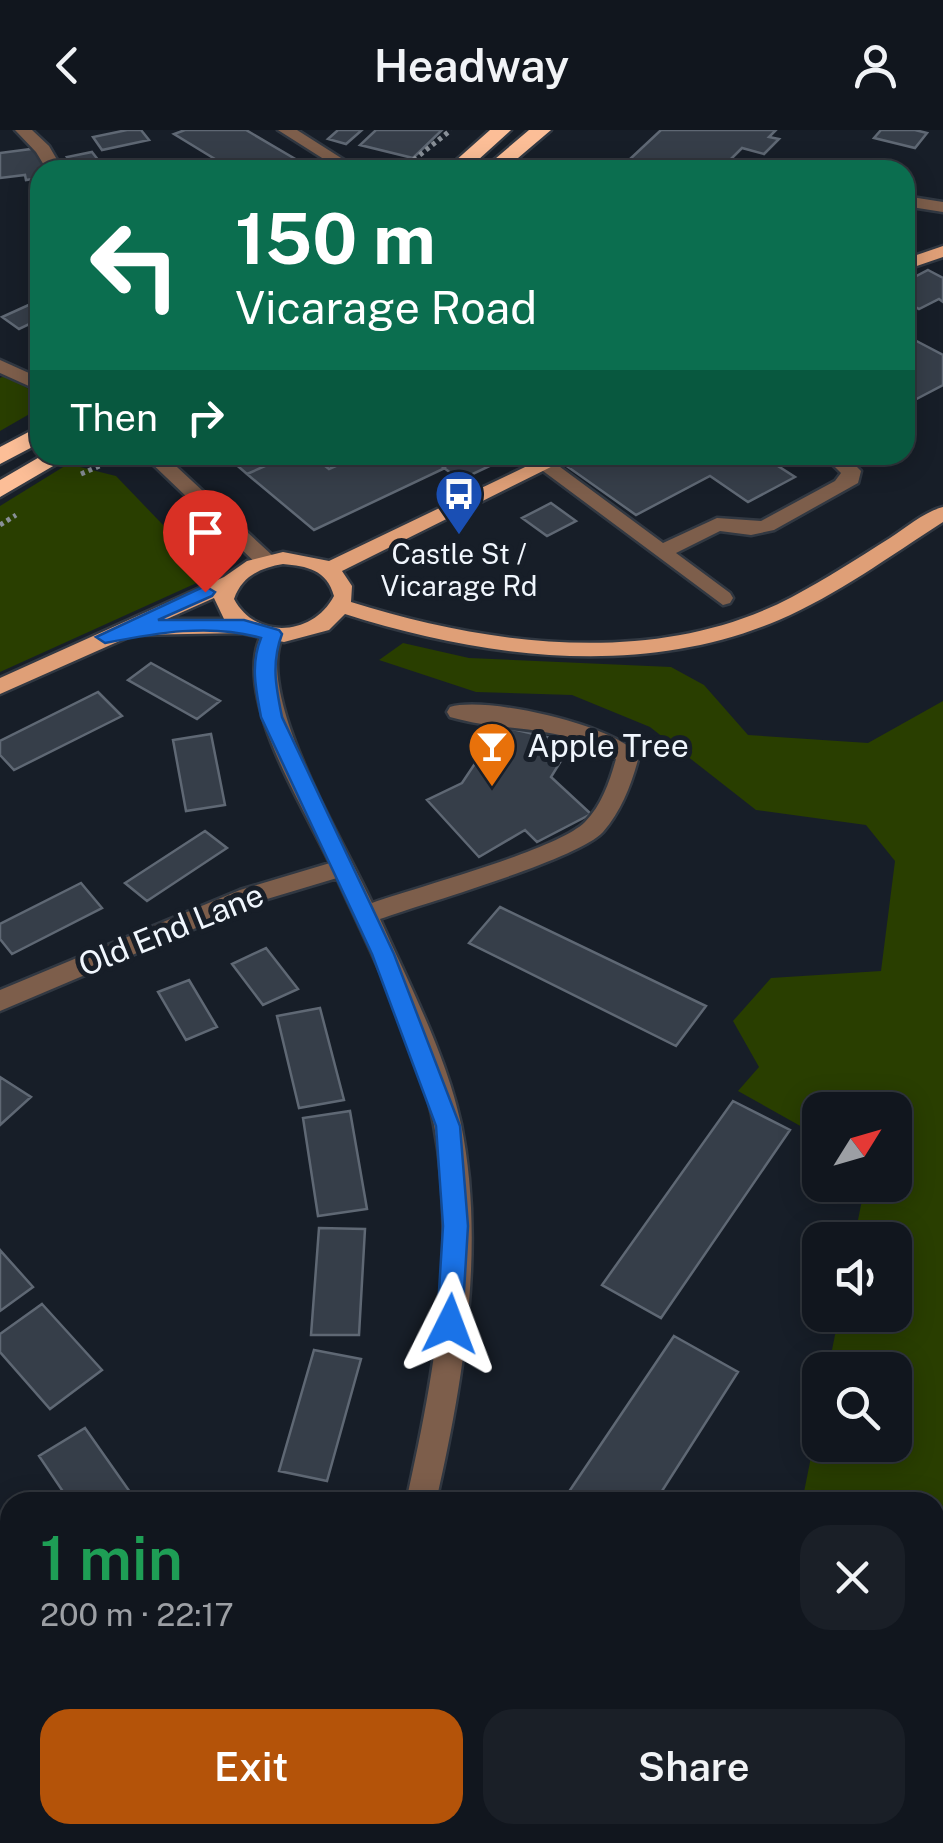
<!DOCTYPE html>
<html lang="en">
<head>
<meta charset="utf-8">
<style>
  :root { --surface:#11161e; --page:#1a1f27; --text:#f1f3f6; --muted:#9c9fa4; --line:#30353c; --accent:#b45309 }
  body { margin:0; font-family:"Public Sans",sans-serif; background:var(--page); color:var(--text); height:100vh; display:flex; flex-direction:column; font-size:38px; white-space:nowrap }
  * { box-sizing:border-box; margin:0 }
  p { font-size:32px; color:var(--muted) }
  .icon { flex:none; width:55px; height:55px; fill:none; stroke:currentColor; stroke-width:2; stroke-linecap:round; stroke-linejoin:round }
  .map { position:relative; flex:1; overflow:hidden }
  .details { position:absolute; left:0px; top:1362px; width:945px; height:352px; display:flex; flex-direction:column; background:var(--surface); border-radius:30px 30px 0 0; box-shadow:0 5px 25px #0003,0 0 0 2px var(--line) }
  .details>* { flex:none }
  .banner { position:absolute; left:30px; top:30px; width:885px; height:305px; border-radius:30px; box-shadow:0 5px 25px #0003,0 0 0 2px var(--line); background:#0b6e4f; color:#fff; overflow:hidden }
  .needle { width:65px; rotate:53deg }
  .fabs { position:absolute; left:802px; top:962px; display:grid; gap:20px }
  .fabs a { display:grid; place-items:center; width:110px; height:110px; border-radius:20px; background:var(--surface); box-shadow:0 5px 25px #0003,0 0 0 2px var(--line); font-size:50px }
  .pin { position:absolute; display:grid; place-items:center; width:85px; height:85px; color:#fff; margin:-102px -42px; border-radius:50% 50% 50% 0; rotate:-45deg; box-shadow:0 0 10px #0007 }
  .pin .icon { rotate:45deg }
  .me { position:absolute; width:110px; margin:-55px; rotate:3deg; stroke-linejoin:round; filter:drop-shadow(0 0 8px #0008) }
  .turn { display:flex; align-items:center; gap:35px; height:210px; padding:0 40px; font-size:45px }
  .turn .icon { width:130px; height:130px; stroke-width:2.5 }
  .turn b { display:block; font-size:70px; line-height:85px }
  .then { display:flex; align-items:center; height:95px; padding:0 40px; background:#0003; gap:20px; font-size:38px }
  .round { display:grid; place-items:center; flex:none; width:105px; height:105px; border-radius:30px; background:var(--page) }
  .head { display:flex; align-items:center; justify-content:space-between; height:170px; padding:0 40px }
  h1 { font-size:60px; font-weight:600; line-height:75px; color:#1e9e55 }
  .cta { display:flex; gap:20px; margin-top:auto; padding:20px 40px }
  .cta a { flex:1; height:115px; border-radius:30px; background:var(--accent); color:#fff; font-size:40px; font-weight:600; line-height:115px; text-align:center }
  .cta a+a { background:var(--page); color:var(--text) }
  header { display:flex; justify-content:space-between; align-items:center; height:130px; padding:0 40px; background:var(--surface); font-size:45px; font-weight:600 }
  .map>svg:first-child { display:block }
  .green { fill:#293e00 }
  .building { fill:#363e49; stroke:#5f6874; stroke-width:2.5 }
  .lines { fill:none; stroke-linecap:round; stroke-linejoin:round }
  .minor-casing { stroke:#313842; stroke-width:5 }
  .major-casing { stroke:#313842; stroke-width:5 }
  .highway-casing { stroke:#313842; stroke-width:5 }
  .path { stroke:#888f97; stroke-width:5; stroke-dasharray:4 4; stroke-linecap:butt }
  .minor { fill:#7d5e4b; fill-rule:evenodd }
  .major { fill:#df9f77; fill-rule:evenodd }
  .highway { fill:#fcbe97; fill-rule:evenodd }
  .route { fill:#1a73e8; stroke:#114b97; stroke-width:2.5 }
  .labels { text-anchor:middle; stroke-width:10; stroke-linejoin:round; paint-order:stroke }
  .far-poi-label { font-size:28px; fill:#f0f6fd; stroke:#171e28 }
  .poi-label { font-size:32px; fill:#f0f6fd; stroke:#171e28; text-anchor:start }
  .street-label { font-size:32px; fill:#f0f6fd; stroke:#171e28 }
</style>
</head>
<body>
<header><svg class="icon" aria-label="back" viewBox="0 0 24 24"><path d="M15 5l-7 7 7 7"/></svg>Headway<svg class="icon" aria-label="person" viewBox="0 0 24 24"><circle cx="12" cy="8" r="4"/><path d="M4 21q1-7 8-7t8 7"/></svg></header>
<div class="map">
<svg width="943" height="1713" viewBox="0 0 943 1713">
  <rect width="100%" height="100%" fill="#171e28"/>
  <!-- green -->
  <path class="green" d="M6 245 40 266V278L0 301V248Z
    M68 334 116 346 212 446 0 542V376Z
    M403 513 469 528 671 537 704 555 748 605 868 613 943 571V1623L935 1670V1372H802L820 1282V1315H895V1240H828L839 1185H895V1110H854L865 1055H895V980H820V1007L738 961 759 937 733 891 771 848 881 841 895 731 866 695 756 680 650 597 572 565 476 562 379 530Z
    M753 1705H929L928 1713H752Z"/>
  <!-- building -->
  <path class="building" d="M127 0H141L149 10 102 20 93 7Z
    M185 0H246L314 40H233L174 4Z
    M338 0H362L346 14 328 9Z
    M376 0H442L413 28 360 15Z
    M661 0H776L769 7 779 9 764 24 742 18 720 40H650L653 37 629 30Z
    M881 0H915L927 3 915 18 874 8Z
    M39 18 44 40H40V48L26 50 25 45 0 48V23Z
    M92 22 106 40H77L67 27Z
    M928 140 943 148V172L939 169 919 179 905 171V152Z
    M33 173 40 178V189L19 199 2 187Z
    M905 205 943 225V255L905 275Z
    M225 325H290L247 344Z
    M290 325H311L329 339 361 325H427L445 338 314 400 247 344Z
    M427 325H513L460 350Z
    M592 325H761L795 347 748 372 710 346 636 385 568 337Z
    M551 373 576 391 547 406 522 388Z
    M151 533 220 571 197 589 128 550Z
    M98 562 122 586 14 640 0 625V611Z
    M500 596 572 613 551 647 591 684 537 712 525 700 479 727 427 670 462 653Z
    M211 604 225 675 186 681 173 610Z
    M205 701 227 718 147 771 125 753Z
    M81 753 102 778 12 824 0 809V794Z
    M500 777 706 876 676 916 469 813Z
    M266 818 298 859 263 875 232 834Z
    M189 850 217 897 186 910 158 862Z
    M320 878 344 970 299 978 277 886Z
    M0 947 31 967 0 995Z
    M733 971 790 1000 661 1188 602 1155Z
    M350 981 367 1079 318 1086 303 988Z
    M319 1098 365 1099 359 1205H311Z
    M0 1120 33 1157 0 1181Z
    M42 1174 102 1240 50 1279 0 1222V1204Z
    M674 1206 738 1242 655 1372H562Z
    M314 1220 361 1229 327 1351 279 1341Z
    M85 1298 137 1372H70L39 1326Z
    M10 1683V1705H18L21 1713H0V1688Z
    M470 1705H566L561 1713H465Z"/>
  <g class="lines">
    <!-- minor casing -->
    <g class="minor-casing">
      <path id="minor" d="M15 0H32L49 16 63 40H47L36 22Z
        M278 0H297L360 40H341Z
        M905 66 943 72V82L905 76Z
        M0 230 40 248V261L0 243Z
        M143 325H164L273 426 276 431 273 436H259Z
        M823 325H845L861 341 858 353 774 400 751 405 720 401 676 423 730 463 733 468 730 473 723 475 535 335 538 331H552L663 413 717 388 761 391 835 351 841 343Z
        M272 498 283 505C253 565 345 713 372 773 417 757 557 720 585 692 602 675 610 650 616 629 560 592 509 604 450 587L447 582 450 577C487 566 616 595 639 626 632 653 622 680 603 702 577 730 424 773 380 789 409 854 446 924 461 994 486 1116 463 1253 436 1372H406C433 1251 458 1119 434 995 420 919 370 820 337 748L257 772 0 881V860L240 760 330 733C303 675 228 560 264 500Z
        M0 1406 10 1410V1453L0 1449Z
        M109 1705H145L148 1713H112Z
        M302 1705H336L334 1713H300Z"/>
    </g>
    <!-- major casing -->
    <g class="major-casing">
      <path id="major" d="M943 116V127L905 140V129Z
        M550 325H575L342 441 352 456 351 472C491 516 657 538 792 467 826 449 858 428 890 408 907 397 924 382 943 377V392C890 426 837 465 779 490 642 549 483 528 345 484L329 500 284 512 242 503 133 505 0 564V548L224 447 247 431 283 422 329 431ZM283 434C307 436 327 440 334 466 313 506 256 510 234 469 242 446 260 438 283 434ZM214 468 224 489H167Z"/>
    </g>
    <!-- highway casing -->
    <g class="highway-casing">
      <path id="highway" d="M490 0H511L467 40H445Z
        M529 0H551L504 40H482Z
        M40 296V313L0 334V317Z
        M43 325H72L0 367V350Z"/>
    </g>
    <!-- path -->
    <path class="path" d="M401 40 451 0
      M81 344 125 325
      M0 395 16 385"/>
    <!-- minor -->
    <use href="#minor" class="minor"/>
    <!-- major -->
    <use href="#major" class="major"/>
    <!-- highway -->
    <use href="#highway" class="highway"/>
  </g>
  <!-- route -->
  <path class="route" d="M205 456 215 462 212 466 158 490H244L279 500 282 504C271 533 276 558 282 587L394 824 460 996 468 1096 462 1194 459 1202 450 1205 440 1202 437 1194 443 1096 436 996 372 824 261 587C256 560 250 535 261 508 210 493 156 503 105 513L96 507Z"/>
  <!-- icons -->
  <defs>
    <g id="bus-pin" transform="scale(2.5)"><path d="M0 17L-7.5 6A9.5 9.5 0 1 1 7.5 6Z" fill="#1a4fb4" stroke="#171e28"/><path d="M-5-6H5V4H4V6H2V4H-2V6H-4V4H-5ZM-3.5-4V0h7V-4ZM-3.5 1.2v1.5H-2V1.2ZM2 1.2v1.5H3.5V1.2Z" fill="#fff"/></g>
    <g id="bar-pin" transform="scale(2.5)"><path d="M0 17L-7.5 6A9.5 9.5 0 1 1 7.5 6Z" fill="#e8710a" stroke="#171e28"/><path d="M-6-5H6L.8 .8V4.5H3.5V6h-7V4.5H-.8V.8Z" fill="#fff"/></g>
  </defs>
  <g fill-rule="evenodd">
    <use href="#bus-pin" x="459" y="364"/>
    <use href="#bar-pin" x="492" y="616"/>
  </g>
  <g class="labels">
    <!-- far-poi labels -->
    <g class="far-poi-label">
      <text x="459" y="434">Castle St /<tspan x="459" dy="32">Vicarage Rd</tspan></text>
    </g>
    <!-- poi labels -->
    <g class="poi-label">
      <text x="527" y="627">Apple Tree</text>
    </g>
    <!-- street labels -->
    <g class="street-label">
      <text transform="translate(171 800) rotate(-22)" y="11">Old End Lane</text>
    </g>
  </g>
</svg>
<div class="fabs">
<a><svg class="needle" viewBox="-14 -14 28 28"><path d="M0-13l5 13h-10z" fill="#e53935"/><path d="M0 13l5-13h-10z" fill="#9c9fa4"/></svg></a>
<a><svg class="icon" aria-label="sound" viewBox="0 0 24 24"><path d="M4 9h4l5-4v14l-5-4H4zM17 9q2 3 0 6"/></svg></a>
<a><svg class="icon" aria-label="search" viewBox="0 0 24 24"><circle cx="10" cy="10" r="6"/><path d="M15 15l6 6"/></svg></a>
</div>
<div class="pin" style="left:205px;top:462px;background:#d93025"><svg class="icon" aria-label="arrive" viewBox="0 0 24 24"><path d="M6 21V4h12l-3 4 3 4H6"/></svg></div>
<svg class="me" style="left:450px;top:1194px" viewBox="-20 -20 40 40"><path d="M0-17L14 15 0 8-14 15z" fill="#1a73e8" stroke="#fff" stroke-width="4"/></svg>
<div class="banner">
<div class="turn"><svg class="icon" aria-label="left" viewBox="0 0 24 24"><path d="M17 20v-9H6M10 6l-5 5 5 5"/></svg><div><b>150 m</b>Vicarage Road</div></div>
<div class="then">Then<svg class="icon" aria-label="right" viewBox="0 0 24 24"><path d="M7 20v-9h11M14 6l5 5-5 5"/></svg></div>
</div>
<section class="details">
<div class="head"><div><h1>1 min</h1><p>200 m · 22:17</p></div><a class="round"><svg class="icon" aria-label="close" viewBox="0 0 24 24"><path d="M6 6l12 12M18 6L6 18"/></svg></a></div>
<div class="cta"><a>Exit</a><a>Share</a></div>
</section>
</div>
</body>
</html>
